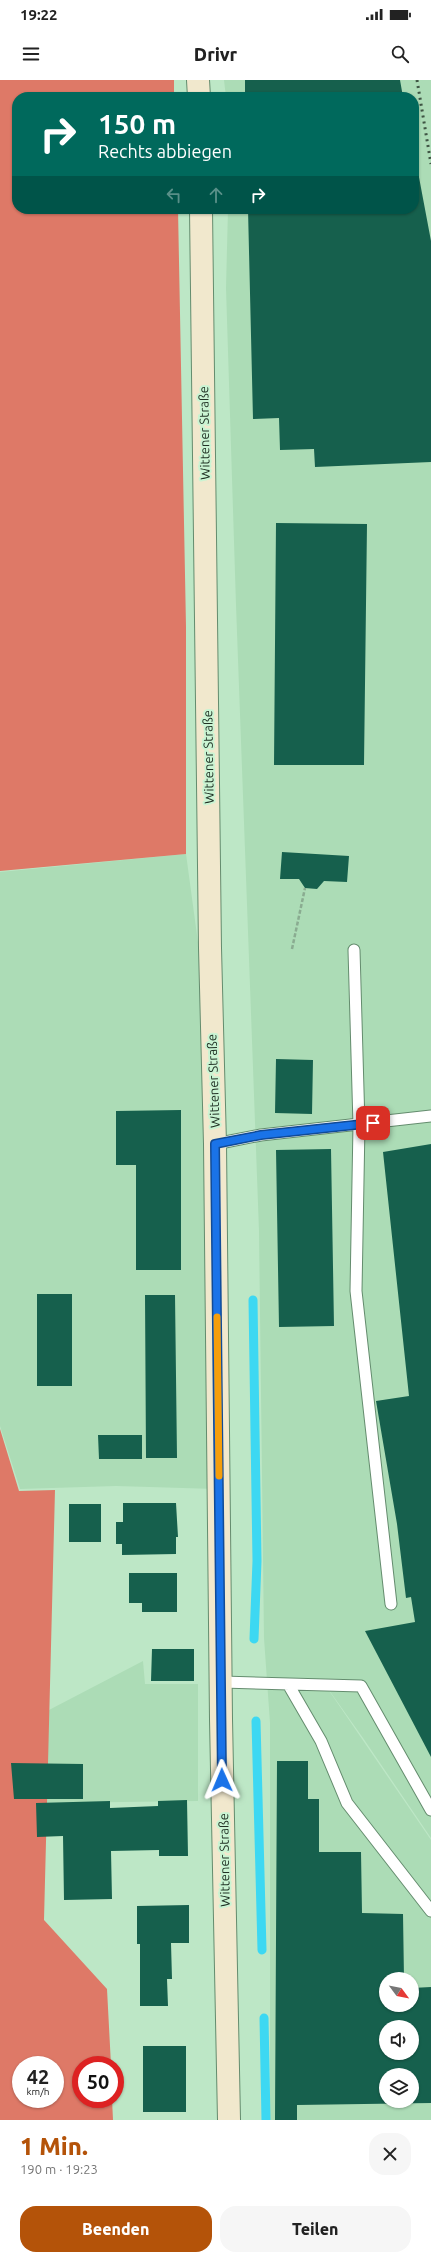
<!DOCTYPE html>
<html lang="de">
<head>
<meta charset="utf-8">
<style>
  :root { --surface:#fff; --page:#f6f6f6; --text:#222; --muted:#767676; --accent:#b45309 }
  body { margin:0; font-family:Ubuntu,sans-serif; background:var(--page); color:var(--text); height:100vh; display:flex; flex-direction:column; font-size:15px; white-space:nowrap }
  * { box-sizing:border-box; margin:0 }
  p { font-size:13px; color:var(--muted) }
  .icon { flex:none; width:22px; height:22px; fill:none; stroke:currentColor; stroke-width:2; stroke-linecap:round; stroke-linejoin:round }
  .map { position:relative; height:2040px; overflow:hidden }
  .panel { display:flex; flex-direction:column; background:var(--surface); flex:1 }
  .panel>* { flex:none }
  .banner { position:absolute; left:12px; top:12px; width:407px; height:122px; border-radius:16px; box-shadow:0 1px 3px #0004; background:#00695c; color:#fff; overflow:hidden }
  .needle { width:26px; rotate:122deg }
  .buttons { position:absolute; left:379px; top:1892px; display:grid; gap:8px }
  .buttons a { display:grid; place-items:center; width:40px; height:40px; border-radius:50%; background:var(--surface); box-shadow:0 1px 3px #0004; font-size:20px }
  .speed { position:absolute; left:12px; top:1976px; display:flex; gap:8px; font-size:20px; font-weight:700; text-align:center }
  .speed>* { display:grid; place-content:center; width:52px; height:52px; border-radius:50%; background:var(--surface); box-shadow:0 1px 3px #0004; line-height:1 }
  .speed small { font-size:10px; font-weight:400 }
  .speed .limit { border:6px solid #d22; background:#fff; color:#111 }
  .pin { position:absolute; display:grid; place-items:center; width:34px; height:34px; color:#fff; margin:-17px; border-radius:8px; box-shadow:0 2px 6px #0006 }
  .me { position:absolute; width:44px; margin:-22px; rotate:359deg; stroke-linejoin:round; filter:drop-shadow(0 0 3px #0008) }
  .turn { display:flex; align-items:center; gap:14px; height:84px; padding:0 20px; font-size:18px }
  .turn .icon { width:52px; height:52px; stroke-width:2.5 }
  .turn b { display:block; font-size:28px; line-height:34px }
  .lanes { display:flex; align-items:center; height:38px; padding:0 20px; background:#0003; justify-content:center; gap:20px; direction:ltr }
  .lanes .off { opacity:.35 }
  .round { display:grid; place-items:center; flex:none; width:42px; height:42px; border-radius:16px; background:var(--page) }
  .overview { display:flex; align-items:center; justify-content:space-between; height:68px; padding:0 20px }
  h1 { font-size:24px; font-weight:800; line-height:30px; color:var(--accent) }
  .cta { display:flex; gap:8px; margin-top:auto; padding:8px 20px }
  .cta a { flex:1; height:46px; border-radius:16px; background:var(--accent); color:#fff; font-size:16px; font-weight:800; line-height:46px; text-align:center }
  .cta a+a { background:var(--page); color:var(--text) }
  .status { display:flex; justify-content:space-between; align-items:center; height:28px; padding:0 20px; background:var(--surface); direction:ltr }
  .status svg { height:11px; fill:currentColor }
  header { display:flex; justify-content:space-between; align-items:center; height:52px; padding:0 20px; background:var(--surface); font-size:18px; font-weight:800 }
  .map>svg:first-child { display:block }
  .built { fill:#acdcb6; fill-rule:evenodd }
  .forest { fill:#de7967; fill-rule:evenodd }
  .lines { fill:none; stroke-linecap:round; stroke-linejoin:round }
  .stream { stroke:#3dd8f2; stroke-width:9 }
  .building { fill:#16604d; fill-rule:evenodd }
  .service-casing { stroke:#648c6e; stroke-width:13 }
  .secondary-casing { stroke:#648c6e; stroke-width:24 }
  .path { stroke:#8aac91; stroke-width:2.5; stroke-dasharray:4 2; stroke-linecap:butt }
  .service { stroke:#fff; stroke-width:11 }
  .secondary { stroke:#f1e8cd; stroke-width:22 }
  .rail { stroke:#3f5544; stroke-width:3; stroke-dasharray:2 4; stroke-linecap:butt }
  .route-casing { stroke:#114b97; stroke-width:10 }
  .route { stroke:#1a73e8; stroke-width:7 }
  .slow { stroke:#f59e0b; stroke-width:7 }
  .labels { text-anchor:middle; stroke-width:4; stroke-linejoin:round; paint-order:stroke }
  .street-label { font-size:13px; fill:#213225; stroke:#caf4d3 }
</style>
</head>
<body>
<div class="status"><b>19:22</b><svg viewBox="0 0 49 12"><path d="M0 12V9h3v3zM5 12V6h3v6zM10 12V3h3v9zM15 12V0h3v12zM26 1h20v11H26zM47 4h2v5h-2z"/></svg></div>
<header><svg class="icon" aria-label="menu" viewBox="0 0 24 24"><path d="M4 6h16M4 12h16M4 18h16"/></svg>Drivr<svg class="icon" aria-label="search" viewBox="0 0 24 24"><circle cx="10" cy="10" r="6"/><path d="M15 15l6 6"/></svg></header>
<div class="map">
<svg width="431" height="2040" viewBox="0 0 431 2040">
  <rect width="100%" height="100%" fill="#bde7c6"/>
  <!-- built -->
  <path class="built" d="M224 0H431V1758L363 1658 319 1596 431 1760V2040H270V1643L264 1558 259 1151 236 525 226 208 228 129H414V17H226ZM386 1899H412V1925H386ZM386 1947H412V1973H386ZM386 1995H412V2021H386Z
    M186 774 210 951 216 1409 116 1406 20 1409 0 1346V792Z
    M143 1581 145 1604H198V1721L46 1723 49 1630Z"/>
  <!-- forest -->
  <path class="forest" d="M0 0H174V17H17V129H178L186 547V774L0 791Z
    M0 1349 19 1411 55 1410 44 1840 107 1909 111 1985H81V2019H112L113 2040H0ZM21 1985H55V2019H21Z"/>
  <g class="lines">
    <!-- stream -->
    <path class="stream" d="M253 1220 257 1481 254 1559
      M256 1641 262 1870
      M264 1938 266 2040"/>
  </g>
  <!-- building -->
  <path class="building" d="M245 0H400L403 17H245Z
    M415 76 431 161V382L315 387 314 369 280 370 279 338 253 339 248 129H414Z
    M276 443 367 444 364 685H274Z
    M282 772 349 776 347 802 324 801 317 809 305 808 299 799H280Z
    M276 979 313 980 312 1034 275 1033Z
    M181 1030V1190H136V1085H116V1031Z
    M431 1064V1677L365 1551 415 1542 411 1517 406 1518 397 1444 376 1321 409 1316 383 1072Z
    M331 1069 334 1246 279 1247 276 1070Z
    M37 1214H72V1306H37Z
    M145 1215H175L177 1378H146Z
    M98 1355H142V1379H99Z
    M123 1423H176L178 1457H176V1474L122 1475V1464H116V1442H123Z
    M69 1424H101V1462H69Z
    M129 1493H177V1532H142V1523H129Z
    M152 1569H194V1601H151Z
    M277 1681H308V1719H319V1772H361L362 1833 403 1834 404 1899H386V1925H412V1908L431 1907V2023L297 2025V2040H275ZM386 1947H412V1973H386ZM386 1995H412V2021H386Z
    M11 1683 83 1684V1719H14Z
    M187 1720 188 1776H159V1770L111 1771 112 1819 64 1820 63 1756 37 1757 36 1723 110 1721V1728L158 1726V1721Z
    M189 1825V1863H171L172 1899H167L168 1926H140V1864H137V1826Z
    M143 1966H186V2032H143Z"/>
  <g class="lines">
    <!-- service casing -->
    <g class="service-casing">
      <path id="service" d="M354 870 359 1045 356 1211 391 1524
        M215 1064 261 1055 431 1036
        M222 1602 361 1606 431 1730
        M288 1604 321 1661 347 1723 431 1831"/>
    </g>
    <!-- secondary casing -->
    <g class="secondary-casing">
      <path id="secondary" d="M198 0 199 17
        M201 129 210 868 215 1064 221 1639 229 2040"/>
    </g>
    <!-- path -->
    <path class="path" d="M292 869 305 808"/>
    <!-- service -->
    <use href="#service" class="service"/>
    <!-- secondary -->
    <use href="#secondary" class="secondary"/>
    <!-- rail -->
    <path class="rail" d="M417 0 431 84"/>
  </g>
  <g class="lines">
    <!-- route casing -->
    <g class="route-casing">
      <path id="route" d="M222 1700 215 1064 261 1055 373 1043"/>
    </g>
    <!-- route -->
    <use href="#route" class="route"/>
    <!-- slow -->
    <path class="slow" d="M217 1237 219 1396"/>
  </g>
  <g class="labels">
    <!-- street labels -->
    <g class="street-label">
      <text transform="translate(204 353) rotate(-91)" y="5">Wittener Straße</text>
      <text transform="translate(208 677) rotate(-91)" y="5">Wittener Straße</text>
      <text transform="translate(213 1001) rotate(-92)" y="5">Wittener Straße</text>
      <text transform="translate(224 1780) rotate(-91)" y="5">Wittener Straße</text>
    </g>
  </g>
</svg>
<div class="buttons">
<a><svg class="needle" viewBox="-14 -14 28 28"><path d="M0-13l5 13h-10z" fill="#e53935"/><path d="M0 13l5-13h-10z" fill="#767676"/></svg></a>
<a><svg class="icon" aria-label="sound" viewBox="0 0 24 24"><path d="M4 9h4l5-4v14l-5-4H4zM17 9q2 3 0 6"/></svg></a>
<a><svg class="icon" aria-label="layers" viewBox="0 0 24 24"><path d="M12 4l9 5-9 5-9-5zM3 14l9 5 9-5"/></svg></a>
</div>
<div class="speed"><div>42<small>km/h</small></div><div class="limit">50</div></div>
<div class="pin" style="left:373px;top:1043px;background:#d93025"><svg class="icon" aria-label="arrive" viewBox="0 0 24 24"><path d="M6 21V4h12l-3 4 3 4H6"/></svg></div>
<svg class="me" style="left:222px;top:1700px" viewBox="-20 -20 40 40"><path d="M0-17L14 15 0 8-14 15z" fill="#1a73e8" stroke="#fff" stroke-width="4"/></svg>
<div class="banner">
<div class="turn"><svg class="icon" aria-label="right" viewBox="0 0 24 24"><path d="M7 20v-9h11M14 6l5 5-5 5"/></svg><div><b>150 m</b>Rechts abbiegen</div></div>
<div class="lanes"><svg class="icon off" aria-label="left" viewBox="0 0 24 24"><path d="M17 20v-9H6M10 6l-5 5 5 5"/></svg><svg class="icon off" aria-label="ahead" viewBox="0 0 24 24"><path d="M12 20V5M6 11l6-6 6 6"/></svg><svg class="icon" aria-label="right" viewBox="0 0 24 24"><path d="M7 20v-9h11M14 6l5 5-5 5"/></svg></div>
</div>
</div>
<section class="panel">
<div class="overview"><div><h1>1 Min.</h1><p>190 m · 19:23</p></div><a class="round"><svg class="icon" aria-label="close" viewBox="0 0 24 24"><path d="M6 6l12 12M18 6L6 18"/></svg></a></div>
<div class="cta"><a>Beenden</a><a>Teilen</a></div>
</section>
</body>
</html>
